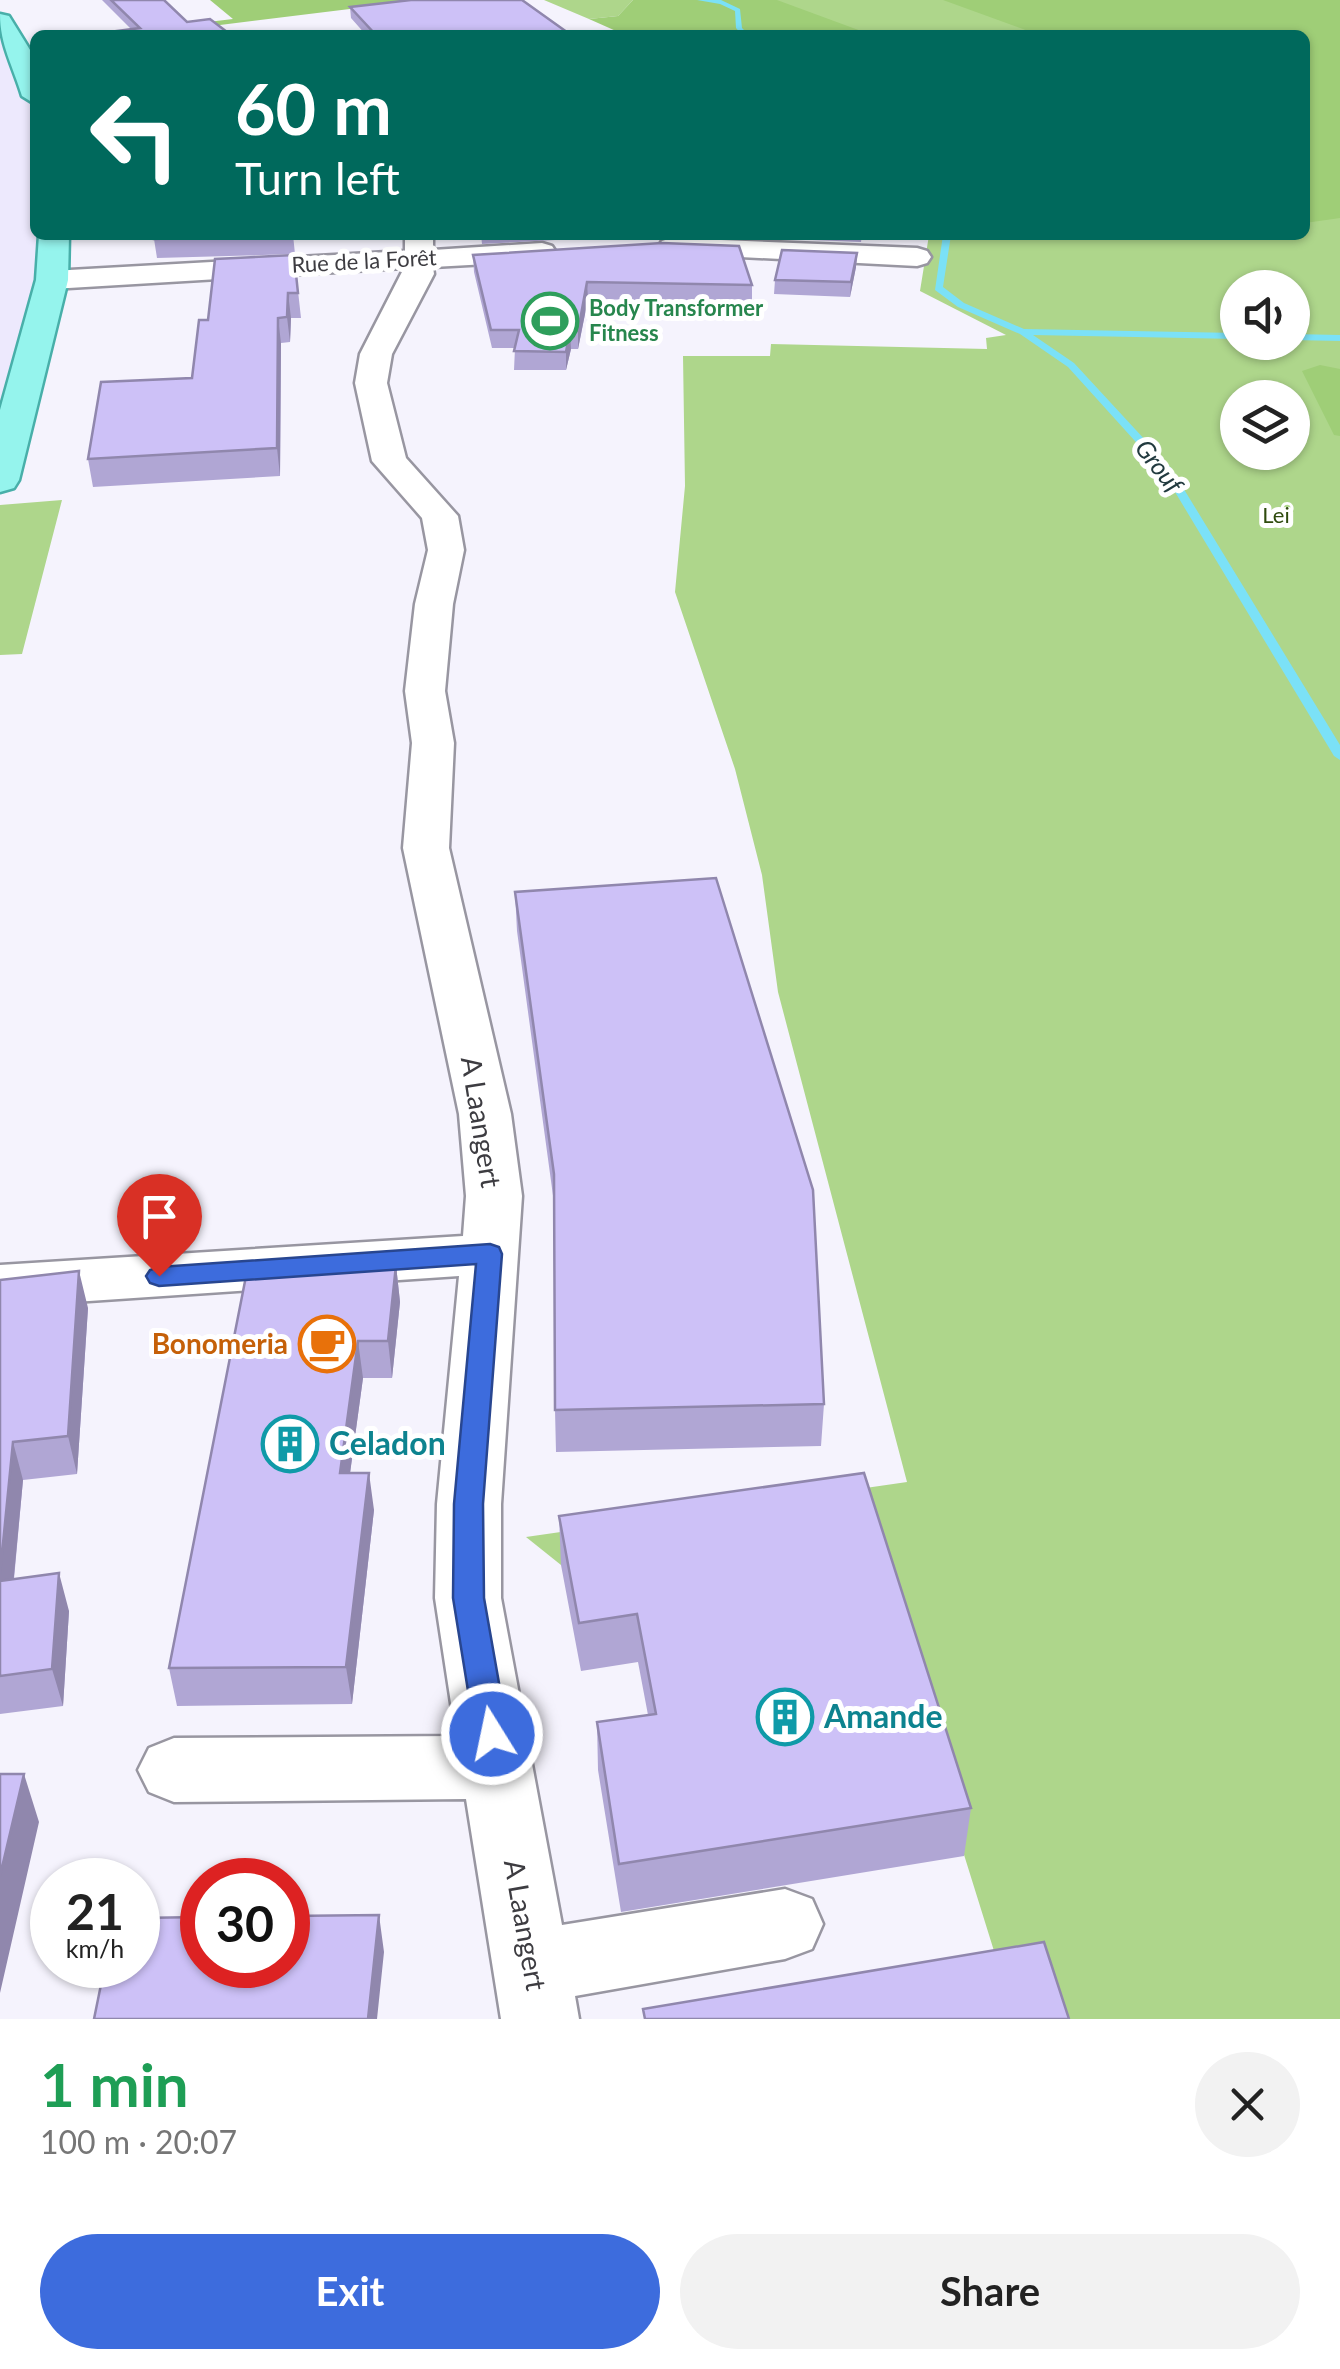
<!DOCTYPE html>
<html lang="en">
<head>
<meta charset="utf-8">
<style>
  :root { --surface:#fff; --page:#f2f2f2; --text:#222; --muted:#767676; --accent:#3d6cdd }
  body { margin:0; font-family:Lato,sans-serif; background:var(--page); color:var(--text); height:100vh; display:flex; flex-direction:column; font-size:38px; white-space:nowrap }
  * { box-sizing:border-box; margin:0 }
  p { font-size:32px; color:var(--muted) }
  .icon { flex:none; width:55px; height:55px; fill:none; stroke:currentColor; stroke-width:2; stroke-linecap:round; stroke-linejoin:round }
  .map { position:relative; height:2019px; overflow:hidden }
  .details { display:flex; flex-direction:column; background:var(--surface); flex:1 }
  .details>* { flex:none }
  .banner { position:absolute; left:30px; top:30px; width:1280px; height:210px; border-radius:15px; box-shadow:0 2px 8px #0004; background:#00695c; color:#fff; overflow:hidden }
  .fabs { position:absolute; left:1220px; top:270px; display:grid; gap:20px }
  .fabs a { display:grid; place-items:center; width:90px; height:90px; border-radius:50%; background:var(--surface); box-shadow:0 2px 8px #0004; font-size:50px }
  .speed { position:absolute; left:30px; top:1858px; display:flex; gap:20px; font-size:50px; font-weight:700; text-align:center }
  .speed>* { display:grid; place-content:center; width:130px; height:130px; border-radius:50%; background:var(--surface); box-shadow:0 2px 8px #0004; line-height:1 }
  .speed small { font-size:25px; font-weight:400 }
  .speed .limit { border:15px solid #d22; background:#fff; color:#111 }
  .pin { position:absolute; display:grid; place-items:center; width:85px; height:85px; color:#fff; margin:-102px -42px; border-radius:50% 50% 50% 0; rotate:-45deg; box-shadow:0 0 10px #0007 }
  .pin .icon { rotate:45deg }
  .me { position:absolute; width:110px; margin:-55px; rotate:350deg; stroke-linejoin:round; filter:drop-shadow(0 0 8px #0008) }
  .turn { display:flex; align-items:center; gap:35px; height:210px; padding:0 40px; font-size:45px }
  .turn .icon { width:130px; height:130px; stroke-width:2.5 }
  .turn b { display:block; font-size:70px; line-height:85px }
  .round { display:grid; place-items:center; flex:none; width:105px; height:105px; border-radius:52px; background:var(--page) }
  .headline { display:flex; align-items:center; justify-content:space-between; height:170px; padding:0 40px }
  h1 { font-size:60px; font-weight:700; line-height:75px; color:#1e9e55 }
  .cta { display:flex; gap:20px; margin-top:auto; padding:20px 40px }
  .cta a { flex:1; height:115px; border-radius:60px; background:var(--accent); color:#fff; font-size:40px; font-weight:700; line-height:115px; text-align:center }
  .cta a+a { background:var(--page); color:var(--text) }
  .map>svg:first-child { display:block }
  .built { fill:#ede9fd }
  .green { fill:#aed68b; fill-rule:evenodd }
  .forest { fill:#9fce77 }
  .lines { fill:none; stroke-linecap:round; stroke-linejoin:round }
  .stream { fill:#7be1f7; fill-rule:evenodd }
  .minor-casing { stroke:#9896a1; stroke-width:5 }
  .major-casing { stroke:#48afa9; stroke-width:5 }
  .minor { fill:#fff; fill-rule:evenodd }
  .major { fill:#95f4ed; fill-rule:evenodd }
  .wall { fill:#b0a6d4 }
  .shaded-wall { fill:#9087ad }
  .building { fill:#cdc1f7; stroke:#9087ad; stroke-width:2.5 }
  .route { fill:#3d6cdd; stroke:#284690; stroke-width:2.5 }
  .labels { text-anchor:middle; stroke-width:10; stroke-linejoin:round; paint-order:stroke }
  .far-street-label { font-size:22px; fill:#3d3c41; stroke:#fff }
  .far-leisure-label { font-size:22px; font-weight:bold; fill:#27864d; stroke:#fff; text-anchor:start }
  .far-park-label { font-size:22px; fill:#2f4b0e; stroke:#fff }
  .far-water-label { font-size:25px; font-style:italic; fill:#223a3f; stroke:#fff }
  .street-label { font-size:28px; fill:#3d3c41; stroke:#fff }
  .food-label { font-size:28px; font-weight:bold; fill:#c56008; stroke:#fff; text-anchor:end }
  .near-culture-label { font-size:32px; font-weight:bold; fill:#0d838f; stroke:#fff; text-anchor:start }
</style>
</head>
<body>
<div class="map">
<svg width="1340" height="2019" viewBox="0 0 1340 2019">
  <rect width="100%" height="100%" fill="#f5f3fd"/>
  <!-- built -->
  <path class="built" d="M0 21 23 59 35 96V235H54L0 480Z"/>
  <!-- green -->
  <path class="green" d="M544 0H633L618 16 589 19Z
    M700 0H1340V2019H1044L999 1967 860 1521 561 1565 526 1537 907 1482 778 992 762 875 735 769 675 592 685 486 683 356H770L771 344 987 349 986 338 1006 335 920 291 929 235H1305V35H746ZM1238 288H1292V342H1238ZM1238 398H1292V452H1238Z
    M62 500 22 654 0 655V505Z"/>
  <!-- forest -->
  <path class="forest" d="M210 0H423L196 28 191 24 233 19Z
    M633 0H777L872 35H625L589 19 618 16Z
    M943 0H1340V218L1305 223V35H1039Z
    M1320 365 1340 369V436L1334 435 1302 371Z"/>
  <g class="lines">
    <!-- stream -->
    <path class="stream" d="M697 0H721L740 9 742 28 749 35H742L736 28 735 11 720 4Z
      M943 235H951L943 287 964 303 1024 329 1238 333V339L1033 335 1074 363 1171 468 1340 745V760L1334 756 1163 472 1068 367 1020 334 958 307 935 290Z
      M1292 334 1340 335V341L1292 340Z"/>
    <!-- minor casing -->
    <g class="minor-casing">
      <path id="minor" d="M405 235H433V250L542 243 552 246 556 252 552 258 542 261 433 267 434 274 392 354 387 383 406 458 458 516 464 550 453 604 445 691 454 743 449 848 511 1114 522 1196 501 1504V1598L562 1925 785 1889 812 1899 823 1924 812 1949 785 1959 575 1996 579 2019H501L466 1799 174 1802 149 1792 138 1770 149 1748 174 1738 456 1736 435 1598 437 1504 459 1276 0 1307V1265L463 1236 466 1196 459 1114 403 848 412 743 405 691 415 604 428 550 422 518 372 461 355 383 360 354 404 268 52 289 42 286 37 280 42 274 52 271 405 251Z
        M672 238 917 248 927 251 931 257 927 263 917 266 662 253 658 247 662 241Z"/>
    </g>
    <!-- major casing -->
    <g class="major-casing">
      <path id="major" d="M0 14 9 16 35 58V104L22 96C13 66 0 45 0 14Z
        M39 235H69L68 280 19 480 14 488 0 492V410L36 280Z"/>
    </g>
    <!-- minor -->
    <use href="#minor" class="minor"/>
    <!-- major -->
    <use href="#major" class="major"/>
  </g>
  <!-- wall -->
  <path class="wall" d="M102 0H164L187 22 131 29Z
    M350 7 571 35H366L351 18Z
    M293 235 295 254 157 258 154 239Z
    M481 235H649L482 244Z
    M681 235H731V237Z
    M788 235H862L861 242 788 239Z
    M857 253 856 267 850 297 774 294 775 280Z
    M294 255 301 318H291L290 342 281 343 280 476 93 487 88 459 192 378 208 320Z
    M473 255 752 285V302L588 299 578 349H571L566 370H514L515 348H492L474 272Z
    M515 892 824 1404 821 1446 556 1452 555 1410 554 1203 517 931Z
    M396 1265 400 1302 392 1378H363L350 1473 374 1510 352 1704 177 1706 169 1668Z
    M0 1280 88 1308 77 1474 23 1480 14 1579 69 1611 63 1706 0 1714Z
    M559 1516 971 1808 964 1856 621 1912 598 1770 597 1722 648 1715 638 1662 581 1671 561 1565Z"/>
  <!-- shaded-wall -->
  <path class="shaded-wall" d="M857 253 856 267 850 297 851 282Z
    M587 282 588 299 578 349V331Z
    M288 293 291 318 290 342 287 317Z
    M278 318 281 343 280 476 277 448Z
    M570 331 571 349 566 370V352Z
    M396 1265 400 1302 392 1378 388 1341Z
    M79 1271 88 1308 77 1474 68 1436Z
    M358 1341 363 1378 345 1510 340 1473Z
    M13 1442 23 1480 10 1618 0 1583V1574Z
    M369 1473 374 1510 352 1704 346 1667Z
    M59 1573 69 1611 63 1706 52 1669Z
    M24 1774 39 1822 0 1993V1876Z
    M379 1915 384 1952 377 2019H368Z"/>
  <!-- building -->
  <path class="building" d="M111 0H164L187 22 210 19 231 35H86L140 28Z
    M411 0H522L571 35H376L350 7Z
    M154 235H293L154 239Z
    M662 243 739 246 752 285 587 282 578 331H570L566 352 514 351 519 330H491L473 255Z
    M782 250 857 253 851 282 775 280Z
    M294 255 298 293H288L287 317 278 318 277 448 88 459 101 382 192 378 199 320H208L215 259Z
    M716 878 813 1190 824 1404 555 1410 554 1174 515 892Z
    M396 1265 388 1341H358L340 1473H369L346 1667 169 1668 248 1266Z
    M79 1271 68 1436 13 1442 0 1574V1280Z
    M864 1473 971 1808 619 1864 597 1722 656 1714 637 1614 579 1623 559 1516Z
    M59 1573 52 1669 0 1676V1581Z
    M0 1774H24L0 1876Z
    M379 1915 368 2019H94L105 1965H138V1918L202 1917V1965H288V1916Z
    M1044 1942 1069 2019H645L643 2009Z"/>
  <!-- route -->
  <path class="route" d="M490 1244 499 1247 502 1254 483 1504 484 1598 508 1734 503 1743 492 1747 480 1743 475 1734 453 1598 454 1504 476 1264 159 1286 150 1283 146 1276 150 1270 159 1267Z"/>
  <!-- icons -->
  <defs>
    <g id="stadium-ring" transform="scale(2.875)"><circle r="9.5" fill="#fff" stroke="#2e9e5b" stroke-width="1.5"/><path d="M0-5a6.5 5 0 1 0 0 10a6.5 5 0 1 0 0-10ZM-3.5-1.8h7v3.6h-7Z" fill="#2e9e5b"/></g>
    <g id="cafe-ring" transform="scale(2.875)"><circle r="9.5" fill="#fff" stroke="#e8710a" stroke-width="1.5"/><path d="M-5.5-4.5H6V0H3Q3 3.5 0 3.5H-2.5Q-5.5 3.5-5.5 0ZM3-3.2v2h1.7v-2ZM-6 4.5H4V6H-6Z" fill="#e8710a"/></g>
    <g id="building-ring" transform="scale(2.875)"><circle r="9.5" fill="#fff" stroke="#0f9aa8" stroke-width="1.5"/><path d="M-4-6H4V6H1V3H-1V6H-4ZM-2.5-4.3h1.7v1.8h-1.7ZM.8-4.3h1.7v1.8H.8ZM-2.5-1h1.7V.8h-1.7ZM.8-1h1.7V.8H.8Z" fill="#0f9aa8"/></g>
  </defs>
  <g fill-rule="evenodd">
    <use href="#stadium-ring" x="550" y="321"/>
    <use href="#cafe-ring" x="327" y="1344"/>
    <use href="#building-ring" x="290" y="1444"/>
    <use href="#building-ring" x="785" y="1717"/>
  </g>
  <g class="labels">
    <!-- far-street labels -->
    <g class="far-street-label">
      <text transform="translate(364 261) rotate(-3)" y="8">Rue de la Forêt</text>
    </g>
    <!-- far-leisure labels -->
    <g class="far-leisure-label">
      <text x="589" y="316">Body Transformer<tspan x="589" dy="25">Fitness</tspan></text>
    </g>
    <!-- far-park labels -->
    <g class="far-park-label">
      <text x="1276" y="523">Lei</text>
    </g>
    <!-- far-water labels -->
    <g class="far-water-label">
      <text transform="translate(1159 466) rotate(52)" y="9">Grouf</text>
    </g>
    <!-- street labels -->
    <g class="street-label">
      <text transform="translate(481 1122) rotate(81)" y="10">A Laangert</text>
      <text transform="translate(525 1925) rotate(80)" y="10">A Laangert</text>
    </g>
    <!-- food labels -->
    <g class="food-label">
      <text x="288" y="1354">Bonomeria</text>
    </g>
    <!-- near-culture labels -->
    <g class="near-culture-label">
      <text x="329" y="1455">Celadon</text>
      <text x="824" y="1728">Amande</text>
    </g>
  </g>
</svg>
<div class="fabs">
<a><svg class="icon" aria-label="sound" viewBox="0 0 24 24"><path d="M4 9h4l5-4v14l-5-4H4zM17 9q2 3 0 6"/></svg></a>
<a><svg class="icon" aria-label="layers" viewBox="0 0 24 24"><path d="M12 4l9 5-9 5-9-5zM3 14l9 5 9-5"/></svg></a>
</div>
<div class="speed"><div>21<small>km/h</small></div><div class="limit">30</div></div>
<div class="pin" style="left:159px;top:1276px;background:#d93025"><svg class="icon" aria-label="arrive" viewBox="0 0 24 24"><path d="M6 21V4h12l-3 4 3 4H6"/></svg></div>
<svg class="me" style="left:492px;top:1734px" viewBox="-20 -20 40 40"><circle r="17" fill="#3d6cdd" stroke="#fff" stroke-width="3"/><path d="M0-11L8 9 0 5-8 9z" fill="#fff"/></svg>
<div class="banner">
<div class="turn"><svg class="icon" aria-label="left" viewBox="0 0 24 24"><path d="M17 20v-9H6M10 6l-5 5 5 5"/></svg><div><b>60 m</b>Turn left</div></div>
</div>
</div>
<section class="details">
<div class="headline"><div><h1>1 min</h1><p>100 m · 20:07</p></div><a class="round"><svg class="icon" aria-label="close" viewBox="0 0 24 24"><path d="M6 6l12 12M18 6L6 18"/></svg></a></div>
<div class="cta"><a>Exit</a><a>Share</a></div>
</section>
</body>
</html>
